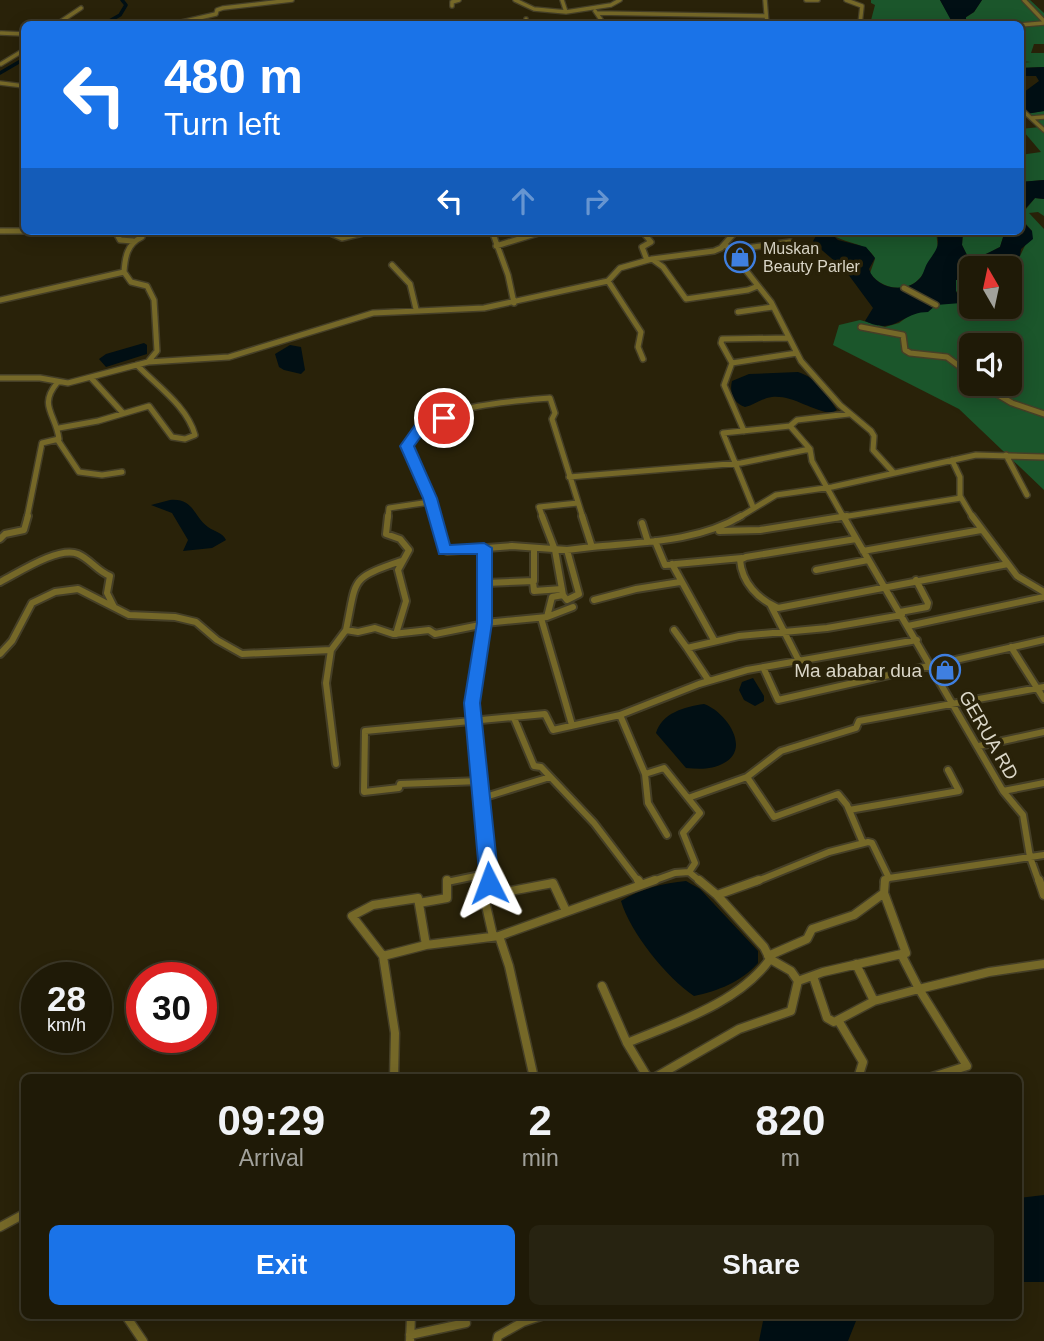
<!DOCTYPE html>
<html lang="en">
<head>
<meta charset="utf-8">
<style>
  :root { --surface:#1f1a07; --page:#272311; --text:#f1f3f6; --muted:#a1a19b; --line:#3c3828; --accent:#1a73e8 }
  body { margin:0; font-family:Helvetica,sans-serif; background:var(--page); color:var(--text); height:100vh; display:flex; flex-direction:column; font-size:26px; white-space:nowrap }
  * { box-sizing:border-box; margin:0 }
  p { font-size:23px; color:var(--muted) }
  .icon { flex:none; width:38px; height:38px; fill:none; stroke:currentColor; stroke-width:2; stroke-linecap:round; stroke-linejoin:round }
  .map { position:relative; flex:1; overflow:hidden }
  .details { position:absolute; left:21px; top:1074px; width:1001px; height:245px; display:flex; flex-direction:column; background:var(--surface); border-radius:10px; box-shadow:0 4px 18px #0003,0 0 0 2px var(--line) }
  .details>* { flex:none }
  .guide { position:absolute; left:21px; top:21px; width:1003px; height:214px; border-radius:10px; box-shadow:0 4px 18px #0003,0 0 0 2px var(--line); background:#1a73e8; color:#fff; overflow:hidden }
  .needle { width:46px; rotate:351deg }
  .buttons { position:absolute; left:959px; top:256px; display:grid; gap:14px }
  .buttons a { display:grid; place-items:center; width:63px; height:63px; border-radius:10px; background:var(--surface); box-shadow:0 4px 18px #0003,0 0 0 2px var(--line); font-size:35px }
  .speed { position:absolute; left:21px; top:962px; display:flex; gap:14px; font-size:35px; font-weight:700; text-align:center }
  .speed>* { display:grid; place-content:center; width:91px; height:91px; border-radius:50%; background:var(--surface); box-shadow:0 4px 18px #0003,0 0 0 2px var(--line); line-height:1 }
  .speed small { font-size:18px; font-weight:400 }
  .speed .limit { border:10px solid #d22; background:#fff; color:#111 }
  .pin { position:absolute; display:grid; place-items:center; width:60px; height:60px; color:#fff; margin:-30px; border:4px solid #fff; border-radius:50%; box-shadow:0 2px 7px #0007 }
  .me { position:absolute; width:77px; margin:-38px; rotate:357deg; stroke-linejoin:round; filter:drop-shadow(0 0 5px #0008) }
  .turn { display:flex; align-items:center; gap:24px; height:147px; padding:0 28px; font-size:32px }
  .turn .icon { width:91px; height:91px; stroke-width:2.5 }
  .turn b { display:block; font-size:49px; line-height:60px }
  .lanes { display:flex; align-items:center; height:66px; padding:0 28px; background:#0003; justify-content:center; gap:35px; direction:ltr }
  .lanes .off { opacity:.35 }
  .eta { display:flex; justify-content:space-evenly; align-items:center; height:119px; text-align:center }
  .eta b { font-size:42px; font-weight:700; line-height:49px }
  .primary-button { display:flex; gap:14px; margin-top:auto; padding:14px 28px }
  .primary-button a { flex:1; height:80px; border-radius:10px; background:var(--accent); color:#fff; font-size:28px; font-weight:700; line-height:80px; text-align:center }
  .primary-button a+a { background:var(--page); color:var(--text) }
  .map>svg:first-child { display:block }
  .green { fill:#1b562b; fill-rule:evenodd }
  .water { fill:#010f14 }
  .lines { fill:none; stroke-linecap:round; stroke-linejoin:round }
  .canal { stroke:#010f14; stroke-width:3.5 }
  .street-far3-casing { stroke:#453f27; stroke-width:6 }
  .street-far2-casing { stroke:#453f27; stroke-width:8 }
  .street-far1-casing { stroke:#453f27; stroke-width:10 }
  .street-casing { stroke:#453f27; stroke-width:11 }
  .street-far3 { stroke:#756828; stroke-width:3.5 }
  .street-far2 { stroke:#756828; stroke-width:5 }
  .street-far1 { stroke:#756828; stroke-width:6 }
  .street { stroke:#756828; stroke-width:8 }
  .route { fill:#1a73e8; stroke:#114b97; stroke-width:2 }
  .labels { text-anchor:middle; stroke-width:7; stroke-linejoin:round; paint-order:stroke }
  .far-poi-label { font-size:16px; fill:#dad6c7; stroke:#292209; text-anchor:start }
  .poi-label { font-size:19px; fill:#dad6c7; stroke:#292209; text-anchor:end }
  .street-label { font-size:19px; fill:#dad6c7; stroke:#292209 }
</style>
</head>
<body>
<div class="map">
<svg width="1044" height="1341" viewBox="0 0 1044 1341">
  <rect width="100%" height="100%" fill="#292209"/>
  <!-- green -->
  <path class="green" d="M871 0H940L954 24H870L875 5 871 3Z
    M982 0H1030L1044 13V44H1034L1031 53H1044V67L1020 68V63L1031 62 1020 61V24H966L965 18 974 12Z
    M1020 98 1025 114 1044 111V180L1020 182V155L1041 152 1024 132H1020V129L1040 127 1028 117 1020 118Z
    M1035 198 1044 199V216L1038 212 1029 213 1044 229V490L959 409 833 345 839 325 860 320 885 327 899 323 914 312 944 303H961V299L956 291V280L971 278V306H1010V268H1005L1007 263 1020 256 1032 231 1020 217 1025 215 1026 209ZM971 345H1010V383H971Z
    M828 231H936L938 249C931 258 927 270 920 278 906 294 881 289 870 273L875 259C867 240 841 245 828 231Z
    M963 231H1005L1000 247C990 252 979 259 967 255L962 245Z"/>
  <!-- water -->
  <path class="water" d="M940 0H982L974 12 966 17V24H953Z
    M1044 67V111L1026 114 1020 95 1039 81 1036 76H1020V68Z
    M1044 180V199L1035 198 1026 208 1025 215 1020 217V182Z
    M1020 219 1032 231 1033 239 1021 249 1020 256 1007 263 1005 268H971V278L956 280V291L961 303 936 305 928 312C901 312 896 336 865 321L873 308 845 270 816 245 813 241 816 236 808 231H828L838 240 866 247 875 258 869 269C875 289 907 295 921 277 924 273 925 266 928 262 936 250 941 246 936 231H963L962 245 967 255 982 256 1000 247 1005 231H1020Z
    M144 343 147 345V354L106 367 99 359 106 354Z
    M290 345 301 347 305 370 301 374 284 370 279 367 275 354Z
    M798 372C817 378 826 394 837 410L832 413C811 411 793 395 772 397 762 398 755 405 745 407 734 403 729 393 732 381L749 374Z
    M170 500C194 498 193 516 208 527 215 532 222 532 226 540L212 548 183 551 188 540 172 513 151 505Z
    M753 678 764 696V701L755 706 744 700 739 690 742 682Z
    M704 704C725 711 752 748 724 763 712 770 699 769 686 768L656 733C662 713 684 707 704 704Z
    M686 881 700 889 758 951V963C741 982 718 991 694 996 667 978 630 932 621 901 640 889 664 883 686 881Z
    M1044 1195V1282H1019V1198Z
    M764 1316H858L848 1341H759Z"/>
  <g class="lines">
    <!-- canal -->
    <path class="canal" d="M104 24 120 15 126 5 122 0
      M0 73 24 59"/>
    <!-- street-far3 casing -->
    <g class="street-far3-casing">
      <path id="street-far3" d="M515 0 534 9 566 12
        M562 0 566 12 611 5 620 0
        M765 0 767 24
        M806 0H818
        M846 0 862 6 860 24
        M1024 0 1044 21
        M452 6V2L459 0
        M595 11 604 24
        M597 13 766 16
        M57 24 81 8
        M173 24 216 14 217 10 223 8 292 0
        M523 24H526V19
        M1020 25 1044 23
        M1 33 24 34
        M1 64 24 50
        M0 83 24 86
        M1020 108 1044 130
        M1031 118 1044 117"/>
    </g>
    <!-- street-far2 casing -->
    <g class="street-far2-casing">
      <path id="street-far2" d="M0 231H24
        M115 231 120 240 133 241
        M142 231V237C127 244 125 257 124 272L131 282 147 286 154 300 157 351 148 362
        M326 231 342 238 371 231
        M492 231 508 275 514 303
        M642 231 651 242 642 247 647 260
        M725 244 771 302 801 361 840 405 871 431 874 436 873 450 893 472
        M496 246 545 231
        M731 250 790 242
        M652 259 714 251 721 248 736 231
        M392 265 410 284 416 309
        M608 281 620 268 652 259 663 267 686 299 748 290 758 286
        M904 288 936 305
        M0 300 124 272
        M738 312 773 307
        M861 327 903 335 905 350 910 353 947 357 971 375
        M732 363 721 343 722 339 789 338
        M0 378H40L68 383 148 362 229 357 373 313 484 308 608 281 641 332 638 347 643 359
        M92 379 122 412
        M978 383 1012 403 1044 414
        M59 428 98 421 149 406 172 437 185 439 195 435C187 406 157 386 137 365
        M744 431 724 385 732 363 797 353
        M57 439 79 472 102 475 122 472
        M810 449 790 426 797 420 849 414
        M1006 455 1027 495
        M952 460 960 477V496L973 518
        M569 477 741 463 810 449 812 461 844 518
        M753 507 723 433 790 426
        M27 518 42 443 59 439C56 414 38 406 57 383
        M388 518 389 508 430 502
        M435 518 430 498 407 446C411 440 414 432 420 428 449 405 514 401 550 398L555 413 552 419 583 518
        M543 518 539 507 578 503
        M738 518 776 495 832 487 976 455 1044 457
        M836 518 961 498"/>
    </g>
    <!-- street-far1 casing -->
    <g class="street-far1-casing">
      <path id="street-far1" d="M388 516 386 534 400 539 409 550 398 570 406 601 396 634
        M434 516 442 548 447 551 512 546 567 550 592 547
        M582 516 592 547
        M843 516 1003 791 1023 815 1030 857 1039 882
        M972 516 1017 576 1044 592
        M642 523 648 542
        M719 531 760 530 847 516
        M0 539 5 534 24 530 28 516
        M856 539 746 557 740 560C742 583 758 599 778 608L1008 564
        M655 541 665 565 742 558
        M592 547C641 542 698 542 741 516
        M484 548 485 623 472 703 490 868 489 882
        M863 551 981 530
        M672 564 714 640
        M816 570 868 560
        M533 581 534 591 562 589
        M0 582C18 573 58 546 78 554 90 559 97 571 110 576L107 593 114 607
        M486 583 534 581V549
        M563 595 567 600 579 594 567 550
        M594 600 636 589 680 582
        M771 606 799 661
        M900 612 927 607 928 603 916 580
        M547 617 573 607
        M541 618 572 725
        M485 623 547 617 552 597 563 595 555 550 542 516
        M908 626 1044 597
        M346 630C357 578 349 579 401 561
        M674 630 687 648
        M1011 647 1044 699
        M331 650 326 683 336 764
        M0 654 12 641 32 603 55 592 78 589 129 615 175 617 196 622 217 640 242 654 331 650 346 630 358 632 375 628 393 634 429 630 435 634 485 624
        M763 667 778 700 1044 640
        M709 681 687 648 739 636 827 628 902 615
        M620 715 699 684 747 670 917 640
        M514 718 534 766 541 767 594 823 639 882
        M979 746 1044 732
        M645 774 648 803 667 835
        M480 781 400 784 399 788 364 792 365 731 545 714 553 730 620 715 645 774 664 768 700 813 683 833 695 863 689 872
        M1003 791 1044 783
        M482 798 550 777
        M688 798 747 777
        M849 810 959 791 948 770
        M863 843 847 805 838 794 774 817 747 777 781 751 856 728 859 721 1044 687
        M447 882 490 873
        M650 882 675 873 689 872 701 882
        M755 882 829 852 868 842 872 843 889 878 1044 855
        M884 882 889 878"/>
    </g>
    <!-- street casing -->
    <g class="street-casing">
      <path id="street" d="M489 880 482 888 493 936
        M638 880 641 884
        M699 880 717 895 759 880
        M1039 880 1044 895
        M484 896 553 883 566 911
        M419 903 447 898V880
        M499 936 509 966 534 1078
        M383 956 352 916 373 905 418 898 426 945
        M768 956 807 939 812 929 854 915 884 893
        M770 959 791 971 798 981
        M856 964 874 1001
        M813 976 827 1018 834 1022 838 1020
        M602 986 627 1043
        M394 1078 395 1033 383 956 426 945 499 936 655 880
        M648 1078 627 1043C675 1023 739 1003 770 959L764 947 717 895
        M654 1078 739 1029 791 1011 798 981 823 972 906 953 884 893 885 880
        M858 1078 863 1062 838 1020 874 1001 919 989 901 954
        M929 1078 967 1066 919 989 989 972 1044 964
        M0 1227 24 1214
        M126 1316 143 1341
        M410 1335 466 1323
        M410 1341 411 1316
        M497 1341 498 1336 523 1322 541 1316"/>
    </g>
    <!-- street-far3 -->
    <use href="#street-far3" class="street-far3"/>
    <!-- street-far2 -->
    <use href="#street-far2" class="street-far2"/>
    <!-- street-far1 -->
    <use href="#street-far1" class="street-far1"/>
    <!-- street -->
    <use href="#street" class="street"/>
  </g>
  <!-- route -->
  <path class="route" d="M444 413 451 418 449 421 425 431 414 446 437 498 450 545 484 543 492 548V623L480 703 499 883 496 889 489 891 483 889 480 883 464 703 477 623V554H439L423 498 400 446 415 425Z"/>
  <!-- icons -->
  <defs>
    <g id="shop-ring" transform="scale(1.575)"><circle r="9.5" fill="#292209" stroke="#3f7fe0" stroke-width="1.5"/><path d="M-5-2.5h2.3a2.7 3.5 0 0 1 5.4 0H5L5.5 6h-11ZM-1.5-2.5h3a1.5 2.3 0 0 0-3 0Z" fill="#3f7fe0"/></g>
  </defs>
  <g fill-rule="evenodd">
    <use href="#shop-ring" x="740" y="257"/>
    <use href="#shop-ring" x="945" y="670"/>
  </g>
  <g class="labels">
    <!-- far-poi labels -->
    <g class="far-poi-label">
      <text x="763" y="254">Muskan<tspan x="763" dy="18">Beauty Parler</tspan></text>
    </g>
    <!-- poi labels -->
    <g class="poi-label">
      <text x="922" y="677">Ma ababar dua</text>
    </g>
    <!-- street labels -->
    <g class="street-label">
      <text transform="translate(989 735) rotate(60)" y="7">GERUA RD</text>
    </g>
  </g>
</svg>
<div class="buttons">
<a><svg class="needle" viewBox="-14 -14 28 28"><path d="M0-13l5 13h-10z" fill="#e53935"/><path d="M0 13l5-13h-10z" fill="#a1a19b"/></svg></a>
<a><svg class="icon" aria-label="sound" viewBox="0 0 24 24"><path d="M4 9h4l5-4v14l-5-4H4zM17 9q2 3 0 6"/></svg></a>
</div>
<div class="speed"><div>28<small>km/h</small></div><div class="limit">30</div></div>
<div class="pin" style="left:444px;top:418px;background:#d93025"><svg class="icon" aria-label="arrive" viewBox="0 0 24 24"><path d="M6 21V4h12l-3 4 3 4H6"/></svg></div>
<svg class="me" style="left:489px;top:883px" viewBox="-20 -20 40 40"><path d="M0-17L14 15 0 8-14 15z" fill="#1a73e8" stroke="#fff" stroke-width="4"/></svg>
<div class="guide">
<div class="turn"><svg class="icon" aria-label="left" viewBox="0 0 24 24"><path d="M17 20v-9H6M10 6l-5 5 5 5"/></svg><div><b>480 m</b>Turn left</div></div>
<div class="lanes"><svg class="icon" aria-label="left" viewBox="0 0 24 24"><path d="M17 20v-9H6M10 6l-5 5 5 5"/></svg><svg class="icon off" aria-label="ahead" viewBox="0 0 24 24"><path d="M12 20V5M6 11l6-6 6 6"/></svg><svg class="icon off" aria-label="right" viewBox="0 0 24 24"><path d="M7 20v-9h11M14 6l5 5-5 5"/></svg></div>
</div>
<section class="details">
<div class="eta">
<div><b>09:29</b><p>Arrival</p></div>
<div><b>2</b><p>min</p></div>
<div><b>820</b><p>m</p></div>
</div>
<div class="primary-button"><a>Exit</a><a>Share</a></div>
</section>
</div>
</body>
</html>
